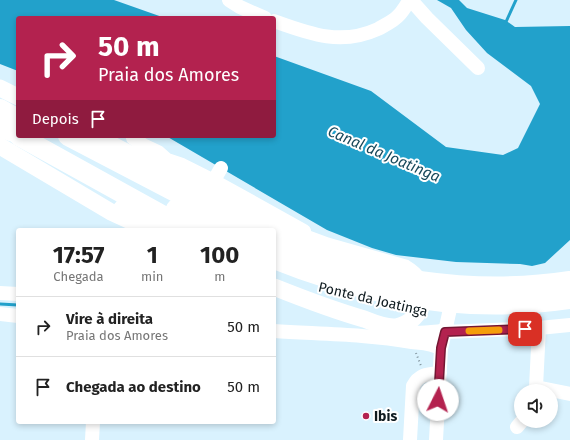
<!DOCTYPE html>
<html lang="pt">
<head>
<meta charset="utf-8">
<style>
  :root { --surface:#fff; --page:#f2f2f2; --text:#222; --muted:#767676; --line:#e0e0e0 }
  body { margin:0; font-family:"Fira Sans",sans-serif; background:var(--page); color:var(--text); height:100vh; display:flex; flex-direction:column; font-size:15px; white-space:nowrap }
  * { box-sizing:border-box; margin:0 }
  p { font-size:13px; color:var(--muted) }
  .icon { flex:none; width:22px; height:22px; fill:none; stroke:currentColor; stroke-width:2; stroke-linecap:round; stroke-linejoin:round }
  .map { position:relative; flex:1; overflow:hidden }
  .sheet { position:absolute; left:16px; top:228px; width:260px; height:196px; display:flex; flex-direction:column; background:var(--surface); border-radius:4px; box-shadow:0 2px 6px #0003 }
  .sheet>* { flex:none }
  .guide { position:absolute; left:16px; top:16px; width:260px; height:122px; border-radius:4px; box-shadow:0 2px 6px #0003; background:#b3224f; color:#fff; overflow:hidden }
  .fabs { position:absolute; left:514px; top:384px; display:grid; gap:8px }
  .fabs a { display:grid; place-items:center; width:44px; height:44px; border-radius:50%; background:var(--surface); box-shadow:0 2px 6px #0003; font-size:20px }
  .pin { position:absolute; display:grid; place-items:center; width:34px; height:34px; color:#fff; margin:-17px; border-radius:8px; box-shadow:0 2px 6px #0006 }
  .me { position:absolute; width:44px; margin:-22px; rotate:4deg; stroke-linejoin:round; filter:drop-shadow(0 0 3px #0008) }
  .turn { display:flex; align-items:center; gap:14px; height:84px; padding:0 16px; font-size:18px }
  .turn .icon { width:52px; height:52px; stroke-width:2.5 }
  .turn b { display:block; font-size:28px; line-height:34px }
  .then { display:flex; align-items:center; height:38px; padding:0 16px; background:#0003; gap:8px; font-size:15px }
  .eta { display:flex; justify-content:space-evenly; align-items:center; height:68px; text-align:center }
  .eta b { font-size:24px; font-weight:700; line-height:28px }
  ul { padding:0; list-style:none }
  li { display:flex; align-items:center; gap:12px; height:60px; padding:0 16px; border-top:1px solid var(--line) }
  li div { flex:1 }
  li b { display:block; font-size:15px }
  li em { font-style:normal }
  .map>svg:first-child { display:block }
  .water { fill:#22a1cb }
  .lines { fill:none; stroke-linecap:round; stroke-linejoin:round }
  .stream { stroke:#22a1cb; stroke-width:3 }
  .path { stroke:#81949d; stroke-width:2; stroke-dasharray:1 3; stroke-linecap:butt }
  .minor { stroke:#fff; stroke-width:14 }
  .major { stroke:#fff; stroke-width:17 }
  .highway { stroke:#fff; stroke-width:20 }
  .route-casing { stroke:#741633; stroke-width:10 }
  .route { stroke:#b3224f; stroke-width:7 }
  .slow { stroke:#f59e0b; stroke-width:7 }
  .poi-dot { fill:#b3224f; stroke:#fff; stroke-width:1.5 }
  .labels { text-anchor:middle; stroke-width:4; stroke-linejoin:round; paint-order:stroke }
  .street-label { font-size:14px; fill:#0f1b20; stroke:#fff }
  .poi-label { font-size:14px; font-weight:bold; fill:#0f1b20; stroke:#fff; text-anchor:start }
  .water-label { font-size:15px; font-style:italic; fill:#18495b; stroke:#fff }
</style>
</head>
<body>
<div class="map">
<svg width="570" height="440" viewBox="0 0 570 440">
  <rect width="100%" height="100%" fill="#d9f2fe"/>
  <!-- water -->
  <path class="water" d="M0 0H114L165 18H18V71L0 64Z
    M437 0H459L467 8 505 20 515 27 570 26V240L545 263 532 266 520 264 456 262 396 255 372 248 327 230 166 136H274V56L371 91 446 147 503 155 518 148 540 104 531 86 487 53 466 30 451 8Z"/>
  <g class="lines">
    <!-- stream -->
    <path class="stream" d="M505 24 516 0
      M0 304 18 305"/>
    <!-- path -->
    <path class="path" d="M416 353 421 366"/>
    <!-- minor -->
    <path class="minor" d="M229 0 240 7 265 18
      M411 0 427 18 478 68
      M274 21C310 34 341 46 378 29 385 25 394 21 399 15 403 11 406 5 410 0
      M133 138 143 145 158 152 167 160 182 165 214 181 304 231
      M209 189 221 168
      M0 293 18 294
      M0 314 18 316
      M274 331C320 334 366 334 412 342 421 343 433 343 441 349
      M445 332 539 328 570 325
      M536 387 570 394
      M535 391 536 387 539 328
      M517 427 522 421
      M92 440 93 422
      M410 440 413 386C419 374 428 374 440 373
      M436 440 441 349 450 309 448 294"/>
    <!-- major -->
    <path class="major" d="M0 88 18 97
      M95 136 237 209 270 225 327 246 405 268C417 275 425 286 423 300 421 314 410 324 396 327 386 328 374 323 364 319 333 310 304 299 274 287
      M0 146 111 212 135 223
      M389 328C408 336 425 335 445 332"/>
    <!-- highway -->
    <path class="highway" d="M0 109 18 119
      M0 127 13 132
      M19 136 189 230
      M68 136 227 219 250 230
      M123 209 156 230
      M176 209 216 230
      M274 241C364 279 473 296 570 281
      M274 259C368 297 469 314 570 299"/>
  </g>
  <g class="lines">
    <!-- route casing -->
    <g class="route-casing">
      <path id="route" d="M438 400 441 348 445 332 525 329"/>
    </g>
    <!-- route -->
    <use href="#route" class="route"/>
    <!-- slow -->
    <path class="slow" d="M469 331 499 330"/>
  </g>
  <!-- markers -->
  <circle class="poi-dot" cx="366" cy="416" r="4"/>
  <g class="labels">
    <!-- street labels -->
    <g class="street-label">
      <text transform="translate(373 299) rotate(13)" y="5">Ponte da Joatinga</text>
    </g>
    <!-- poi labels -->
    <g class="poi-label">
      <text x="374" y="421">Ibis</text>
    </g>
    <!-- water labels -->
    <g class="water-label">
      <text transform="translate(384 154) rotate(23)" y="5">Canal da Joatinga</text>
    </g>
  </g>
</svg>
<div class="fabs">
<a><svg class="icon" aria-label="sound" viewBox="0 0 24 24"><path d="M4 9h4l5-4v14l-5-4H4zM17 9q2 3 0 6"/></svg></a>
</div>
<div class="pin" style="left:525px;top:329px;background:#d93025"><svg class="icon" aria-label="arrive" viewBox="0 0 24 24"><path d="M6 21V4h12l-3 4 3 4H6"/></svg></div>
<svg class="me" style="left:438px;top:400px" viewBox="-20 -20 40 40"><circle r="19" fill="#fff"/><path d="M0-13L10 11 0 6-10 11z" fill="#b3224f"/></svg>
<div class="guide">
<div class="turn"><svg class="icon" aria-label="right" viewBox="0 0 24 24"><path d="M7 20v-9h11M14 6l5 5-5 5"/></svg><div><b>50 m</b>Praia dos Amores</div></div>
<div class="then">Depois<svg class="icon" aria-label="arrive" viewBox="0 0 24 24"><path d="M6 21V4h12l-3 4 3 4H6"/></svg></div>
</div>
<section class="sheet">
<div class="eta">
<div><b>17:57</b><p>Chegada</p></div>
<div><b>1</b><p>min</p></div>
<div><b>100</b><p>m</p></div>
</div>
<ul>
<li><svg class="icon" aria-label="right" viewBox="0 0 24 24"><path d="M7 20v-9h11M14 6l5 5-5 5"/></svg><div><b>Vire à direita</b><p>Praia dos Amores</p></div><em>50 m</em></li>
<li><svg class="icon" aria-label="arrive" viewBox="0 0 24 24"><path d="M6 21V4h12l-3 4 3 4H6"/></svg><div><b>Chegada ao destino</b></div><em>50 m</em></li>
</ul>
</section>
</div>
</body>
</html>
